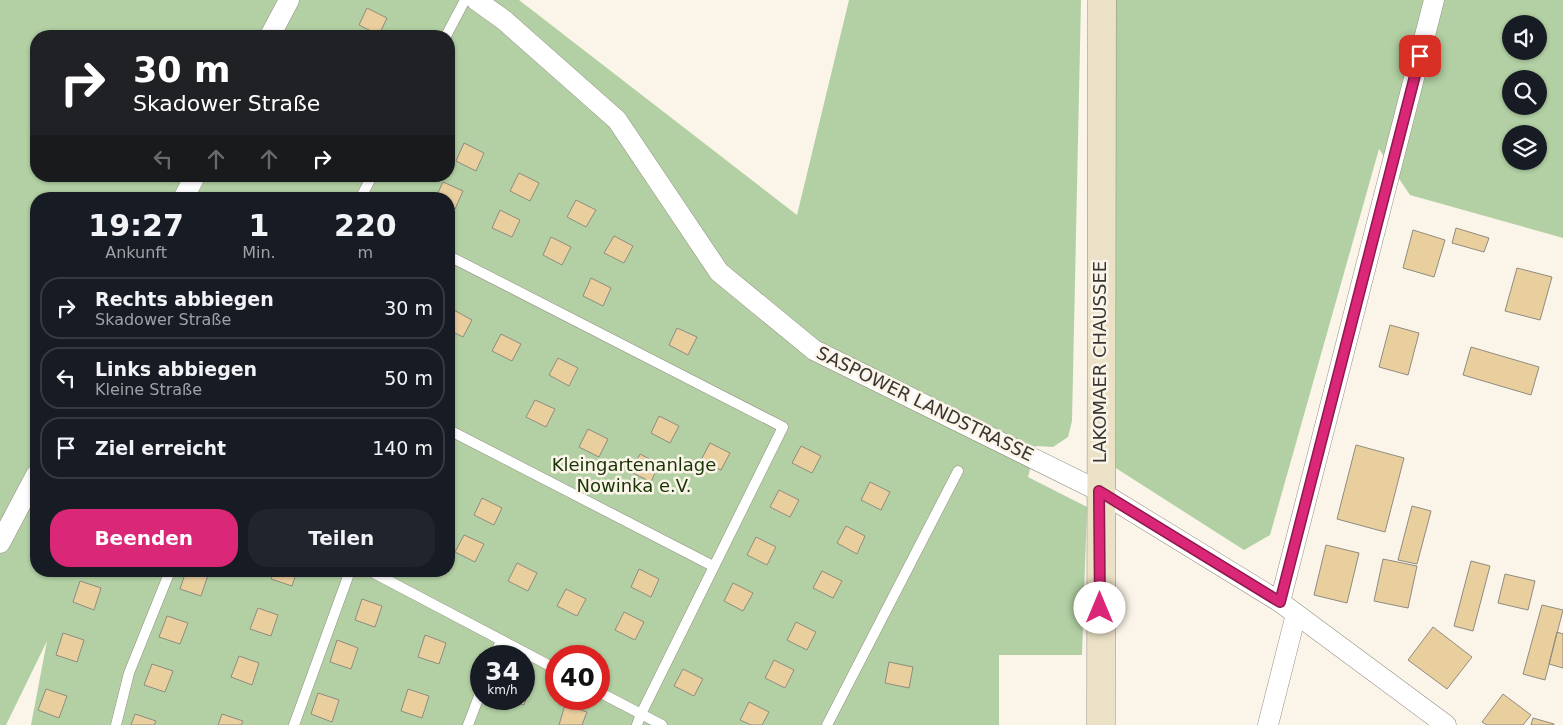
<!DOCTYPE html>
<html lang="de">
<head>
<meta charset="utf-8">
<style>
  :root { --surface:#171b24; --page:#20242c; --text:#f1f3f6; --muted:#9ea1a6; --line:#363941; --accent:#db2777 }
  body { margin:0; font-family:"DejaVu Sans",sans-serif; background:var(--page); color:var(--text); height:100vh; display:flex; flex-direction:column; font-size:19px; white-space:nowrap }
  * { box-sizing:border-box; margin:0 }
  p { font-size:16px; color:var(--muted) }
  .icon { flex:none; width:28px; height:28px; fill:none; stroke:currentColor; stroke-width:2; stroke-linecap:round; stroke-linejoin:round }
  .map { position:relative; flex:1; overflow:hidden }
  .sheet { position:absolute; left:30px; top:192px; width:425px; height:385px; display:flex; flex-direction:column; background:var(--surface); border-radius:20px; box-shadow:0 1px 4px #0004 }
  .sheet>* { flex:none }
  .top-card { position:absolute; left:30px; top:30px; width:425px; height:152px; border-radius:20px; box-shadow:0 1px 4px #0004; background:#202124; color:#fff; overflow:hidden }
  .fabs { position:absolute; left:1502px; top:15px; display:grid; gap:10px }
  .fabs a { display:grid; place-items:center; width:45px; height:45px; border-radius:50%; background:var(--surface); box-shadow:0 1px 4px #0004; font-size:25px }
  .speed { position:absolute; left:470px; top:645px; display:flex; gap:10px; font-size:25px; font-weight:700; text-align:center }
  .speed>* { display:grid; place-content:center; width:65px; height:65px; border-radius:50%; background:var(--surface); box-shadow:0 1px 4px #0004; line-height:1 }
  .speed small { font-size:12px; font-weight:400 }
  .speed .limit { border:8px solid #d22; background:#fff; color:#111 }
  .pin { position:absolute; display:grid; place-items:center; width:42px; height:42px; color:#fff; margin:-21px; border-radius:10px; box-shadow:0 2px 8px #0006 }
  .me { position:absolute; width:55px; margin:-28px; rotate:0deg; stroke-linejoin:round; filter:drop-shadow(0 0 4px #0008) }
  .turn { display:flex; align-items:center; gap:18px; height:105px; padding:0 20px; font-size:22px }
  .turn .icon { width:65px; height:65px; stroke-width:2.5 }
  .turn b { display:block; font-size:35px; line-height:42px }
  .lanes { display:flex; align-items:center; height:48px; padding:0 20px; background:#0003; justify-content:center; gap:25px; direction:ltr }
  .lanes .off { opacity:.35 }
  .eta { display:flex; justify-content:space-evenly; align-items:center; height:85px; text-align:center }
  .eta b { font-size:30px; font-weight:800; line-height:35px }
  .action { display:flex; gap:10px; margin-top:auto; padding:10px 20px }
  .action a { flex:1; height:58px; border-radius:20px; background:var(--accent); color:#fff; font-size:20px; font-weight:800; line-height:58px; text-align:center }
  .action a+a { background:var(--page); color:var(--text) }
  ul { padding:0; list-style:none }
  li { display:flex; align-items:center; gap:15px; height:62px; margin:0 10px 8px; padding:0 10px; border:2px solid var(--line); border-radius:20px }
  li div { flex:1 }
  li b { display:block; font-size:19px }
  li em { font-style:normal }
  .map>svg:first-child { display:block }
  .green { fill:#b2d0a3; fill-rule:evenodd }
  .building { fill:#e9cf9e; stroke:#908b80 }
  .lines { fill:none; stroke-linecap:round; stroke-linejoin:round }
  .lane-casing { stroke:#948e83; stroke-width:11 }
  .street-casing { stroke:#948e83; stroke-width:21 }
  .secondary-casing { stroke:#948e83; stroke-width:29 }
  .lane { stroke:#fff; stroke-width:10 }
  .street { stroke:#fff; stroke-width:20 }
  .secondary { stroke:#ebe1c6; stroke-width:28 }
  .route-casing { stroke:#8e194d; stroke-width:12 }
  .route { stroke:#db2777; stroke-width:9 }
  .labels { text-anchor:middle; stroke-width:5; stroke-linejoin:round; paint-order:stroke }
  .street-label { font-size:18px; fill:#393632; stroke:#fbf4e8 }
  .park-label { font-size:18px; fill:#183404; stroke:#fbf4e8 }
</style>
</head>
<body>
<div class="map">
<svg width="1563" height="725" viewBox="0 0 1563 725">
  <rect width="100%" height="100%" fill="#fbf4e8"/>
  <!-- green -->
  <path class="green" d="M0 0H519L797 215 849 0H1081L1072 421 1068 437 1053 447 1036 446 1028 477 1087 507 1082 655H999V725H31L47 641 6 725H0ZM36 36H449V176H36ZM36 199H449V571H36ZM481 656H524V699H481ZM556 656H599V699H556Z
    M1114 0H1563V238L1410 195 1379 149 1270 535 1244 550 1111 465ZM1511 24H1539V51H1511ZM1511 79H1539V106H1511ZM1511 134H1539V161H1511Z"/>
  <!-- building -->
  <path class="building" d="M367 8 387 18 379 35 359 25Z
    M464 143 484 153 476 171 456 161Z
    M519 173 539 183 530 201 510 191Z
    M443 182 463 191 455 209 449 206V199H435Z
    M576 200 596 210 586 227 567 217Z
    M500 210 520 220 512 237 492 228Z
    M1456 228 1489 238 1484 252 1452 243Z
    M1413 230 1445 240 1434 277 1403 268Z
    M614 236 633 246 624 263 604 253Z
    M551 237 571 247 562 265 543 255Z
    M1517 268 1552 277 1540 320 1505 311Z
    M591 278 611 288 603 306 583 296Z
    M452 309 472 320 463 337 449 330V316Z
    M1390 325 1419 333 1408 375 1379 367Z
    M677 328 697 337 688 355 669 345Z
    M501 334 521 344 512 361 492 351Z
    M1471 347 1539 367 1531 395 1463 375Z
    M558 358 578 368 569 386 549 375Z
    M535 400 555 409 546 427 526 417Z
    M659 416 679 426 670 443 651 433Z
    M588 429 608 439 599 457 579 447Z
    M710 443 730 453 721 470 701 460Z
    M1356 445 1404 458 1385 532 1337 519Z
    M801 446 821 456 812 473 792 463Z
    M640 454 659 464 651 482 631 472Z
    M870 482 890 492 881 510 861 500Z
    M779 490 799 500 790 517 770 507Z
    M482 498 502 508 494 525 474 515Z
    M1412 506 1431 511 1417 564 1398 560Z
    M846 526 865 536 857 554 837 543Z
    M464 535 484 544 475 562 455 552Z
    M756 537 776 547 767 565 747 555Z
    M1326 545 1359 553 1347 603 1314 595Z
    M1383 559 1417 566 1408 608 1374 601Z
    M1471 561 1490 566 1473 631 1454 626Z
    M517 563 537 573 528 591 508 581Z
    M639 569 659 579 651 597 631 587Z
    M186 571H198L208 575 201 596 180 589Z
    M274 571H297L292 586 271 579Z
    M822 571 842 581 833 598 813 588Z
    M1505 574 1535 581 1528 610 1498 603Z
    M80 581 101 588 94 610 73 602Z
    M733 583 753 593 743 611 724 601Z
    M566 589 586 599 577 616 557 606Z
    M362 599 382 606 375 627 355 620Z
    M1542 605 1563 610 1545 680 1523 674Z
    M258 608 278 615 271 636 250 629Z
    M624 612 644 622 635 640 615 630Z
    M167 616 188 623 180 644 159 637Z
    M796 622 816 632 807 650 787 640Z
    M1433 627 1472 657 1447 689 1408 660Z
    M1557 632 1563 634V668L1549 664Z
    M63 633 84 640 77 662 56 655Z
    M425 635 446 643 439 664 418 657Z
    M337 640 358 648 351 669 330 662Z
    M239 656 259 663 252 685 231 677Z
    M774 660 794 670 785 688 765 678Z
    M889 662 913 667 909 688 885 683Z
    M152 664 173 671 165 692 144 685Z
    M683 669 703 679 694 696 674 686Z
    M524 681 531 683 524 705 506 699H524Z
    M46 689 67 696 59 718 38 710Z
    M408 689 429 696 422 718 401 711Z
    M318 693 339 700 332 722 311 714Z
    M1503 694 1531 715 1523 725H1487L1482 722Z
    M749 702 769 712 762 725H751L740 720Z
    M565 705 587 712 582 725H559Z
    M135 714 156 721 154 725H131Z
    M222 714 243 721 241 725H218Z
    M1533 718 1554 724V725H1531Z"/>
  <g class="lines">
    <!-- lane casing -->
    <g class="lane-casing">
      <path id="lane" d="M446 36 465 0
        M360 199 372 176
        M449 256 783 427 641 714 637 725
        M449 430 713 566
        M370 571 556 669
        M495 656 501 640
        M599 692 662 725
        M116 725 129 673 170 571
        M294 725 350 571
        M468 725 481 691
        M827 725 958 471"/>
    </g>
    <!-- street casing -->
    <g class="street-casing">
      <path id="street" d="M476 0 504 20 617 120 719 272 814 350 1099 491 1280 602 1446 725
        M270 36 289 0
        M183 199 195 176
        M0 543 36 475
        M1280 602 1434 0
        M1268 725 1296 614"/>
    </g>
    <!-- secondary casing -->
    <g class="secondary-casing">
      <path id="secondary" d="M1101 725 1102 0"/>
    </g>
    <!-- lane -->
    <use href="#lane" class="lane"/>
    <!-- street -->
    <use href="#street" class="street"/>
    <!-- secondary -->
    <use href="#secondary" class="secondary"/>
  </g>
  <g class="lines">
    <!-- route casing -->
    <g class="route-casing">
      <path id="route" d="M1100 608 1099 491 1280 602 1420 56"/>
    </g>
    <!-- route -->
    <use href="#route" class="route"/>
  </g>
  <g class="labels">
    <!-- street labels -->
    <g class="street-label">
      <text transform="translate(1100 362) rotate(-90)" y="6">LAKOMAER CHAUSSEE</text>
      <text transform="translate(925 404) rotate(26)" y="6">SASPOWER LANDSTRASSE</text>
    </g>
    <!-- park labels -->
    <g class="park-label">
      <text x="634" y="471">Kleingartenanlage<tspan x="634" dy="21">Nowinka e.V.</tspan></text>
    </g>
  </g>
</svg>
<div class="fabs">
<a><svg class="icon" aria-label="sound" viewBox="0 0 24 24"><path d="M4 9h4l5-4v14l-5-4H4zM17 9q2 3 0 6"/></svg></a>
<a><svg class="icon" aria-label="search" viewBox="0 0 24 24"><circle cx="10" cy="10" r="6"/><path d="M15 15l6 6"/></svg></a>
<a><svg class="icon" aria-label="layers" viewBox="0 0 24 24"><path d="M12 4l9 5-9 5-9-5zM3 14l9 5 9-5"/></svg></a>
</div>
<div class="speed"><div>34<small>km/h</small></div><div class="limit">40</div></div>
<div class="pin" style="left:1420px;top:56px;background:#d93025"><svg class="icon" aria-label="arrive" viewBox="0 0 24 24"><path d="M6 21V4h12l-3 4 3 4H6"/></svg></div>
<svg class="me" style="left:1100px;top:608px" viewBox="-20 -20 40 40"><circle r="19" fill="#fff"/><path d="M0-13L10 11 0 6-10 11z" fill="#db2777"/></svg>
<div class="top-card">
<div class="turn"><svg class="icon" aria-label="right" viewBox="0 0 24 24"><path d="M7 20v-9h11M14 6l5 5-5 5"/></svg><div><b>30 m</b>Skadower Straße</div></div>
<div class="lanes"><svg class="icon off" aria-label="left" viewBox="0 0 24 24"><path d="M17 20v-9H6M10 6l-5 5 5 5"/></svg><svg class="icon off" aria-label="ahead" viewBox="0 0 24 24"><path d="M12 20V5M6 11l6-6 6 6"/></svg><svg class="icon off" aria-label="ahead" viewBox="0 0 24 24"><path d="M12 20V5M6 11l6-6 6 6"/></svg><svg class="icon" aria-label="right" viewBox="0 0 24 24"><path d="M7 20v-9h11M14 6l5 5-5 5"/></svg></div>
</div>
<section class="sheet">
<div class="eta">
<div><b>19:27</b><p>Ankunft</p></div>
<div><b>1</b><p>Min.</p></div>
<div><b>220</b><p>m</p></div>
</div>
<ul>
<li><svg class="icon" aria-label="right" viewBox="0 0 24 24"><path d="M7 20v-9h11M14 6l5 5-5 5"/></svg><div><b>Rechts abbiegen</b><p>Skadower Straße</p></div><em>30 m</em></li>
<li><svg class="icon" aria-label="left" viewBox="0 0 24 24"><path d="M17 20v-9H6M10 6l-5 5 5 5"/></svg><div><b>Links abbiegen</b><p>Kleine Straße</p></div><em>50 m</em></li>
<li><svg class="icon" aria-label="arrive" viewBox="0 0 24 24"><path d="M6 21V4h12l-3 4 3 4H6"/></svg><div><b>Ziel erreicht</b></div><em>140 m</em></li>
</ul>
<div class="action"><a>Beenden</a><a>Teilen</a></div>
</section>
</div>
</body>
</html>
